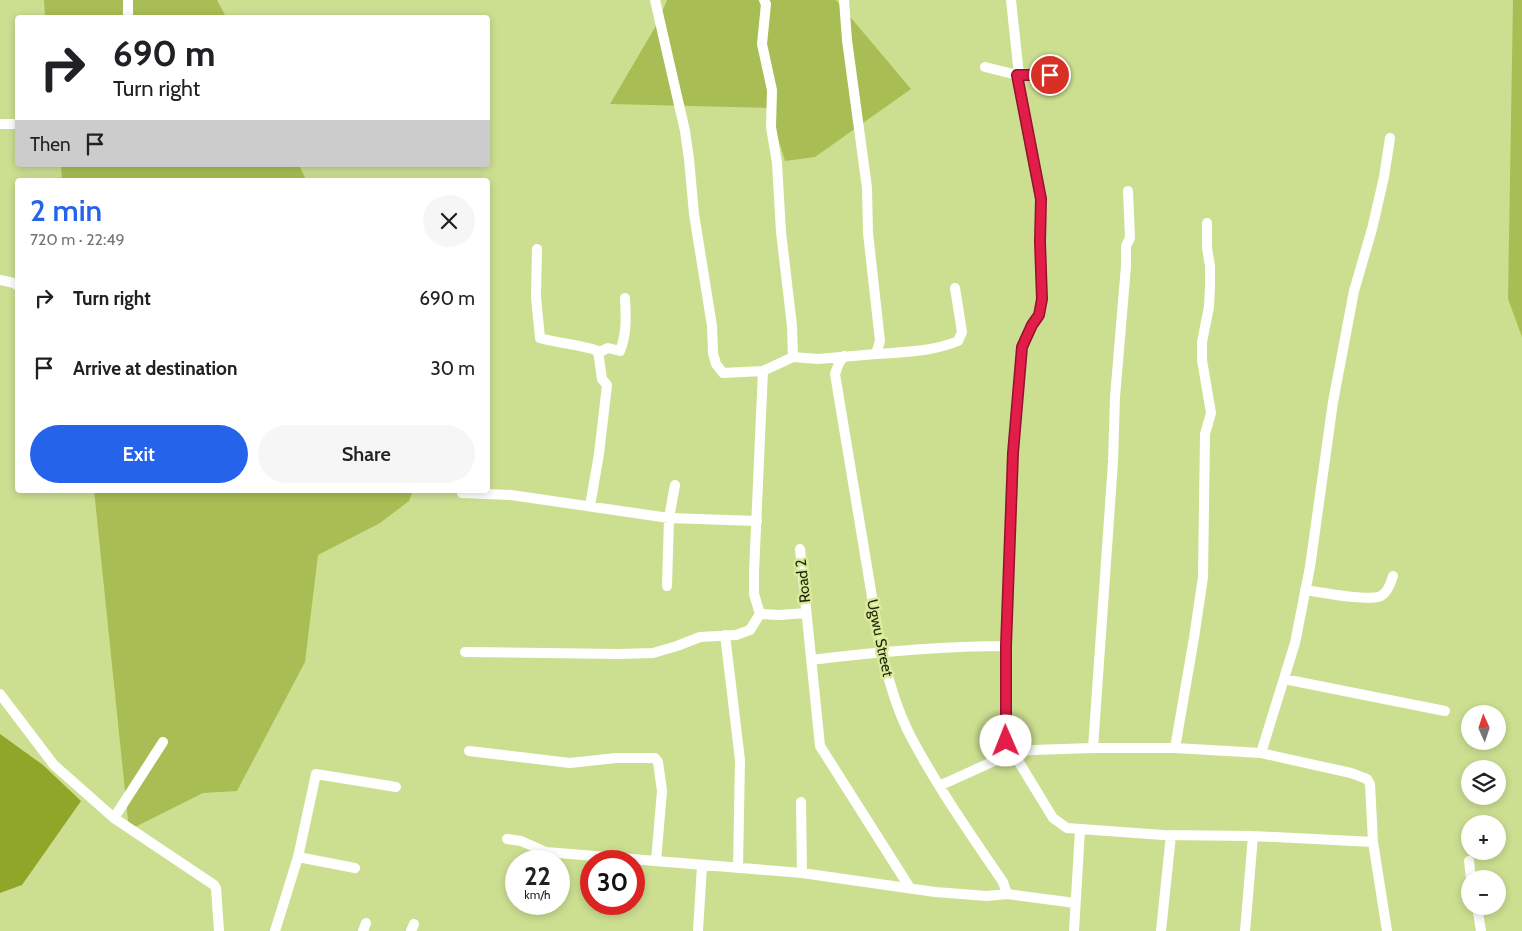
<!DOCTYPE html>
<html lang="en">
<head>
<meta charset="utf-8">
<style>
  :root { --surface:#fff; --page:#f6f6f6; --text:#202124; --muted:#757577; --accent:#2563eb }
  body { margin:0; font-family:Cabin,sans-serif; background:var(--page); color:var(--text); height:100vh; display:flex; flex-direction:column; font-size:19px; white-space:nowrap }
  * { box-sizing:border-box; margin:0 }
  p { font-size:16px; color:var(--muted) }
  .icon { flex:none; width:28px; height:28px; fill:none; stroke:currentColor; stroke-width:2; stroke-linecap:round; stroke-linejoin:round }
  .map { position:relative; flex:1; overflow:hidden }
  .details { position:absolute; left:15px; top:178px; width:475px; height:315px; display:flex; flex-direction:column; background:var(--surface); border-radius:5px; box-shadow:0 2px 8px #0003 }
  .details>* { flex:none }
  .banner { position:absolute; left:15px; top:15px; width:475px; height:152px; border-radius:5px; box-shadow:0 2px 8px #0003; background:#fff; color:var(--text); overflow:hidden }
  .needle { width:32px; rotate:357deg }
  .buttons { position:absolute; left:1461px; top:705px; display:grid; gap:10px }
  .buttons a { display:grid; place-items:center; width:45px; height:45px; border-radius:50%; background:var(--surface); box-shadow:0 2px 8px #0003; font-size:25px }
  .speed { position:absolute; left:505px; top:850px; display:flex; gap:10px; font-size:25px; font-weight:700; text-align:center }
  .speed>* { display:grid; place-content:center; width:65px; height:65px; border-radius:50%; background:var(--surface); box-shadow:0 2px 8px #0003; line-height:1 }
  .speed small { font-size:12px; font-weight:400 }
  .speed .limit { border:8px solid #d22; background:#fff; color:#111 }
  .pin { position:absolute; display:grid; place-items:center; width:42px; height:42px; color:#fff; margin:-21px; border:2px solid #fff; border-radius:50%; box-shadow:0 1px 5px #0007 }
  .me { position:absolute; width:55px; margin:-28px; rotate:359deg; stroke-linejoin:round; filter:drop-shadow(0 0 4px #0008) }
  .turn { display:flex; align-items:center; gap:18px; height:105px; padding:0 15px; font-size:22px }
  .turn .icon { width:65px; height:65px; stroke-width:2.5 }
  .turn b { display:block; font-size:35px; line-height:42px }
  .then { display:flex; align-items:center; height:48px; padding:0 15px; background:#0003; gap:10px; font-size:19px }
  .round { display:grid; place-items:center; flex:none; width:52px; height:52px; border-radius:26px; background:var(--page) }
  .overview { display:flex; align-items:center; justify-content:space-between; height:85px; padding:0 15px }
  h1 { font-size:30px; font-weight:600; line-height:38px; color:var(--accent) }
  .button { display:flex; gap:10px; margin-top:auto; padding:10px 15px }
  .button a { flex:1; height:58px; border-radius:30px; background:var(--accent); color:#fff; font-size:20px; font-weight:600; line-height:58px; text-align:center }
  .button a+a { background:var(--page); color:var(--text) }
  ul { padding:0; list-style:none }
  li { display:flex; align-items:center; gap:15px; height:70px; padding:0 15px }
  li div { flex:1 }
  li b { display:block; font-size:19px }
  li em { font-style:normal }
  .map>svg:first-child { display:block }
  .green { fill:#a8bd54 }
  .forest { fill:#90a628 }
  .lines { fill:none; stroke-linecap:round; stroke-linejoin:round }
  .minor { stroke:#fff; stroke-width:10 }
  .route-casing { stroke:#92132f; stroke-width:12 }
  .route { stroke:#e11d48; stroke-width:9 }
  .labels { text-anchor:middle; stroke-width:5; stroke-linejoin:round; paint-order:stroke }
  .street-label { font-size:15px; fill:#202607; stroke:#d9ec9e }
</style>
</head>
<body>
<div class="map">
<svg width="1522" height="931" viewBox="0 0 1522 931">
  <rect width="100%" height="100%" fill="#ccdf91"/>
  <!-- green -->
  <path class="green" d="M44 0H217L226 17H45Z
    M667 0H836L911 89 815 157 785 161 769 108 610 104 657 24Z
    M1513 0H1522V337L1508 299Z
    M61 165H299L306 180H62Z
    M94 490H413L409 501 380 523 318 555 305 662 237 791 203 793 129 830Z"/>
  <!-- forest -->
  <path class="forest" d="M0 734 43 765 81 801 22 885 0 893Z"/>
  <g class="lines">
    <!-- minor -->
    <path class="minor" d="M128 0V18
      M655 0 685 131 689 159 694 214 712 326 713 353 716 364 723 373 763 371 793 357 818 359 876 354 880 341 868 233 867 188 847 40 844 0
      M764 0 766 4 762 44 772 90 771 127 777 163 781 232 792 326 793 357
      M1011 0 1019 75
      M985 67 1017 75H1050
      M1017 75 1041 199 1040 242 1042 299 1039 315 1032 325 1022 347 1013 453 1006 646V741L1053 818 1067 828 1163 835 1253 836 1373 842
      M0 124H18
      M537 249 536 297 540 338C560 344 579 344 598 351L602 379 607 385 599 454 590 506
      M0 280 14 283 18 286
      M598 351H602L608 348 620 351C627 333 626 317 625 298
      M876 354C903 352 932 352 958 341L962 332 955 288
      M844 356 839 363 835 374 881 651C889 680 897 711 911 737 938 788 971 835 1003 882L1007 894
      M462 493 511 495 669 518 757 521
      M800 549 820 746 910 888
      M667 586 669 518 675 485
      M1305 590C1321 592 1368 602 1381 596 1388 592 1391 583 1393 576
      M760 614 754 594V572L763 371
      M725 635 740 760 738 868
      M465 652 618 654 653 653 677 646 700 637 736 635 750 630 760 614 779 615 806 613
      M811 660C876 652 940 646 1006 646
      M1284 679 1445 711
      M0 694 54 765 114 818 214 885 216 888 219 931
      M1093 748 1113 462 1115 397 1126 266V246L1130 238 1128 191
      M1175 748 1194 638 1203 577 1205 434 1211 413 1202 360V342L1209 307 1210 286V266L1207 248V223
      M469 751 570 763 616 758H655L658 762 662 791 656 861
      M1261 753 1295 643 1310 567 1333 402 1354 291 1372 229 1384 177 1390 138
      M939 786 1014 752 1033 750 1093 748H1175L1261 753 1351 773 1367 779 1370 784 1373 842 1387 931
      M801 802 802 873
      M114 818 163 742
      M507 839 521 841 546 852 802 873 935 892 987 896 1007 894 1075 903
      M298 857 355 868
      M1469 861 1471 879
      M1477 906 1481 931
      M275 931 298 857 316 774 396 787
      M363 931 366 923
      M411 931 414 924
      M698 931 702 866
      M1074 931 1080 830
      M1161 931 1171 835
      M1245 931 1253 836"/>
  </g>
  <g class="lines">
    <!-- route casing -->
    <g class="route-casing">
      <path id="route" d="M1006 741V646L1013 453 1022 347 1032 325 1039 315 1042 299 1040 242 1041 199 1017 75H1050"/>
    </g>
    <!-- route -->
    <use href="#route" class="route"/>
  </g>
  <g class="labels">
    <!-- street labels -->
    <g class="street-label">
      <text transform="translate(803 581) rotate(-96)" y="5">Road 2</text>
      <text transform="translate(880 638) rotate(78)" y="5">Ugwu Street</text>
    </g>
  </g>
</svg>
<div class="buttons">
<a><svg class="needle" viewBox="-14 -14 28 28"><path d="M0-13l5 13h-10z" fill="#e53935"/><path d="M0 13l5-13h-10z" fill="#757577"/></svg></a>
<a><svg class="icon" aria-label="layers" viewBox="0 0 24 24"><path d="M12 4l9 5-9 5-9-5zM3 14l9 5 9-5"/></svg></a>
<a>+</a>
<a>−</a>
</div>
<div class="speed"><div>22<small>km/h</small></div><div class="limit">30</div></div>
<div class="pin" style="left:1050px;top:75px;background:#d93025"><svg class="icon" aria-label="arrive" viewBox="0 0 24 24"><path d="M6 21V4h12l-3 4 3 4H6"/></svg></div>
<svg class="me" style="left:1006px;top:741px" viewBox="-20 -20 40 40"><circle r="19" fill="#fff"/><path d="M0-13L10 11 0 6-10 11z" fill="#e11d48"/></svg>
<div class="banner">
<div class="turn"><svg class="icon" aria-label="right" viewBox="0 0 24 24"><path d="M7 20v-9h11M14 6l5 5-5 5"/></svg><div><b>690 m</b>Turn right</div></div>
<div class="then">Then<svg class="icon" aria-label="arrive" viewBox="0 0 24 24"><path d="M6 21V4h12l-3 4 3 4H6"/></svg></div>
</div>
<section class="details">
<div class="overview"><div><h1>2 min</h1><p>720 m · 22:49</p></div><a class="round"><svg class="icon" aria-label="close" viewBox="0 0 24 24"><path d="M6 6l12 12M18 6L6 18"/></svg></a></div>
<ul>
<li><svg class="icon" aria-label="right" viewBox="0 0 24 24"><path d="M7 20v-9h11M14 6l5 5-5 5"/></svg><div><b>Turn right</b></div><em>690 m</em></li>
<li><svg class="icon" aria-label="arrive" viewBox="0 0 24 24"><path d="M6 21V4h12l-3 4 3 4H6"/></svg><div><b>Arrive at destination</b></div><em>30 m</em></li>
</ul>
<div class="button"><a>Exit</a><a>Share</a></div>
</section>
</div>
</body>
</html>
